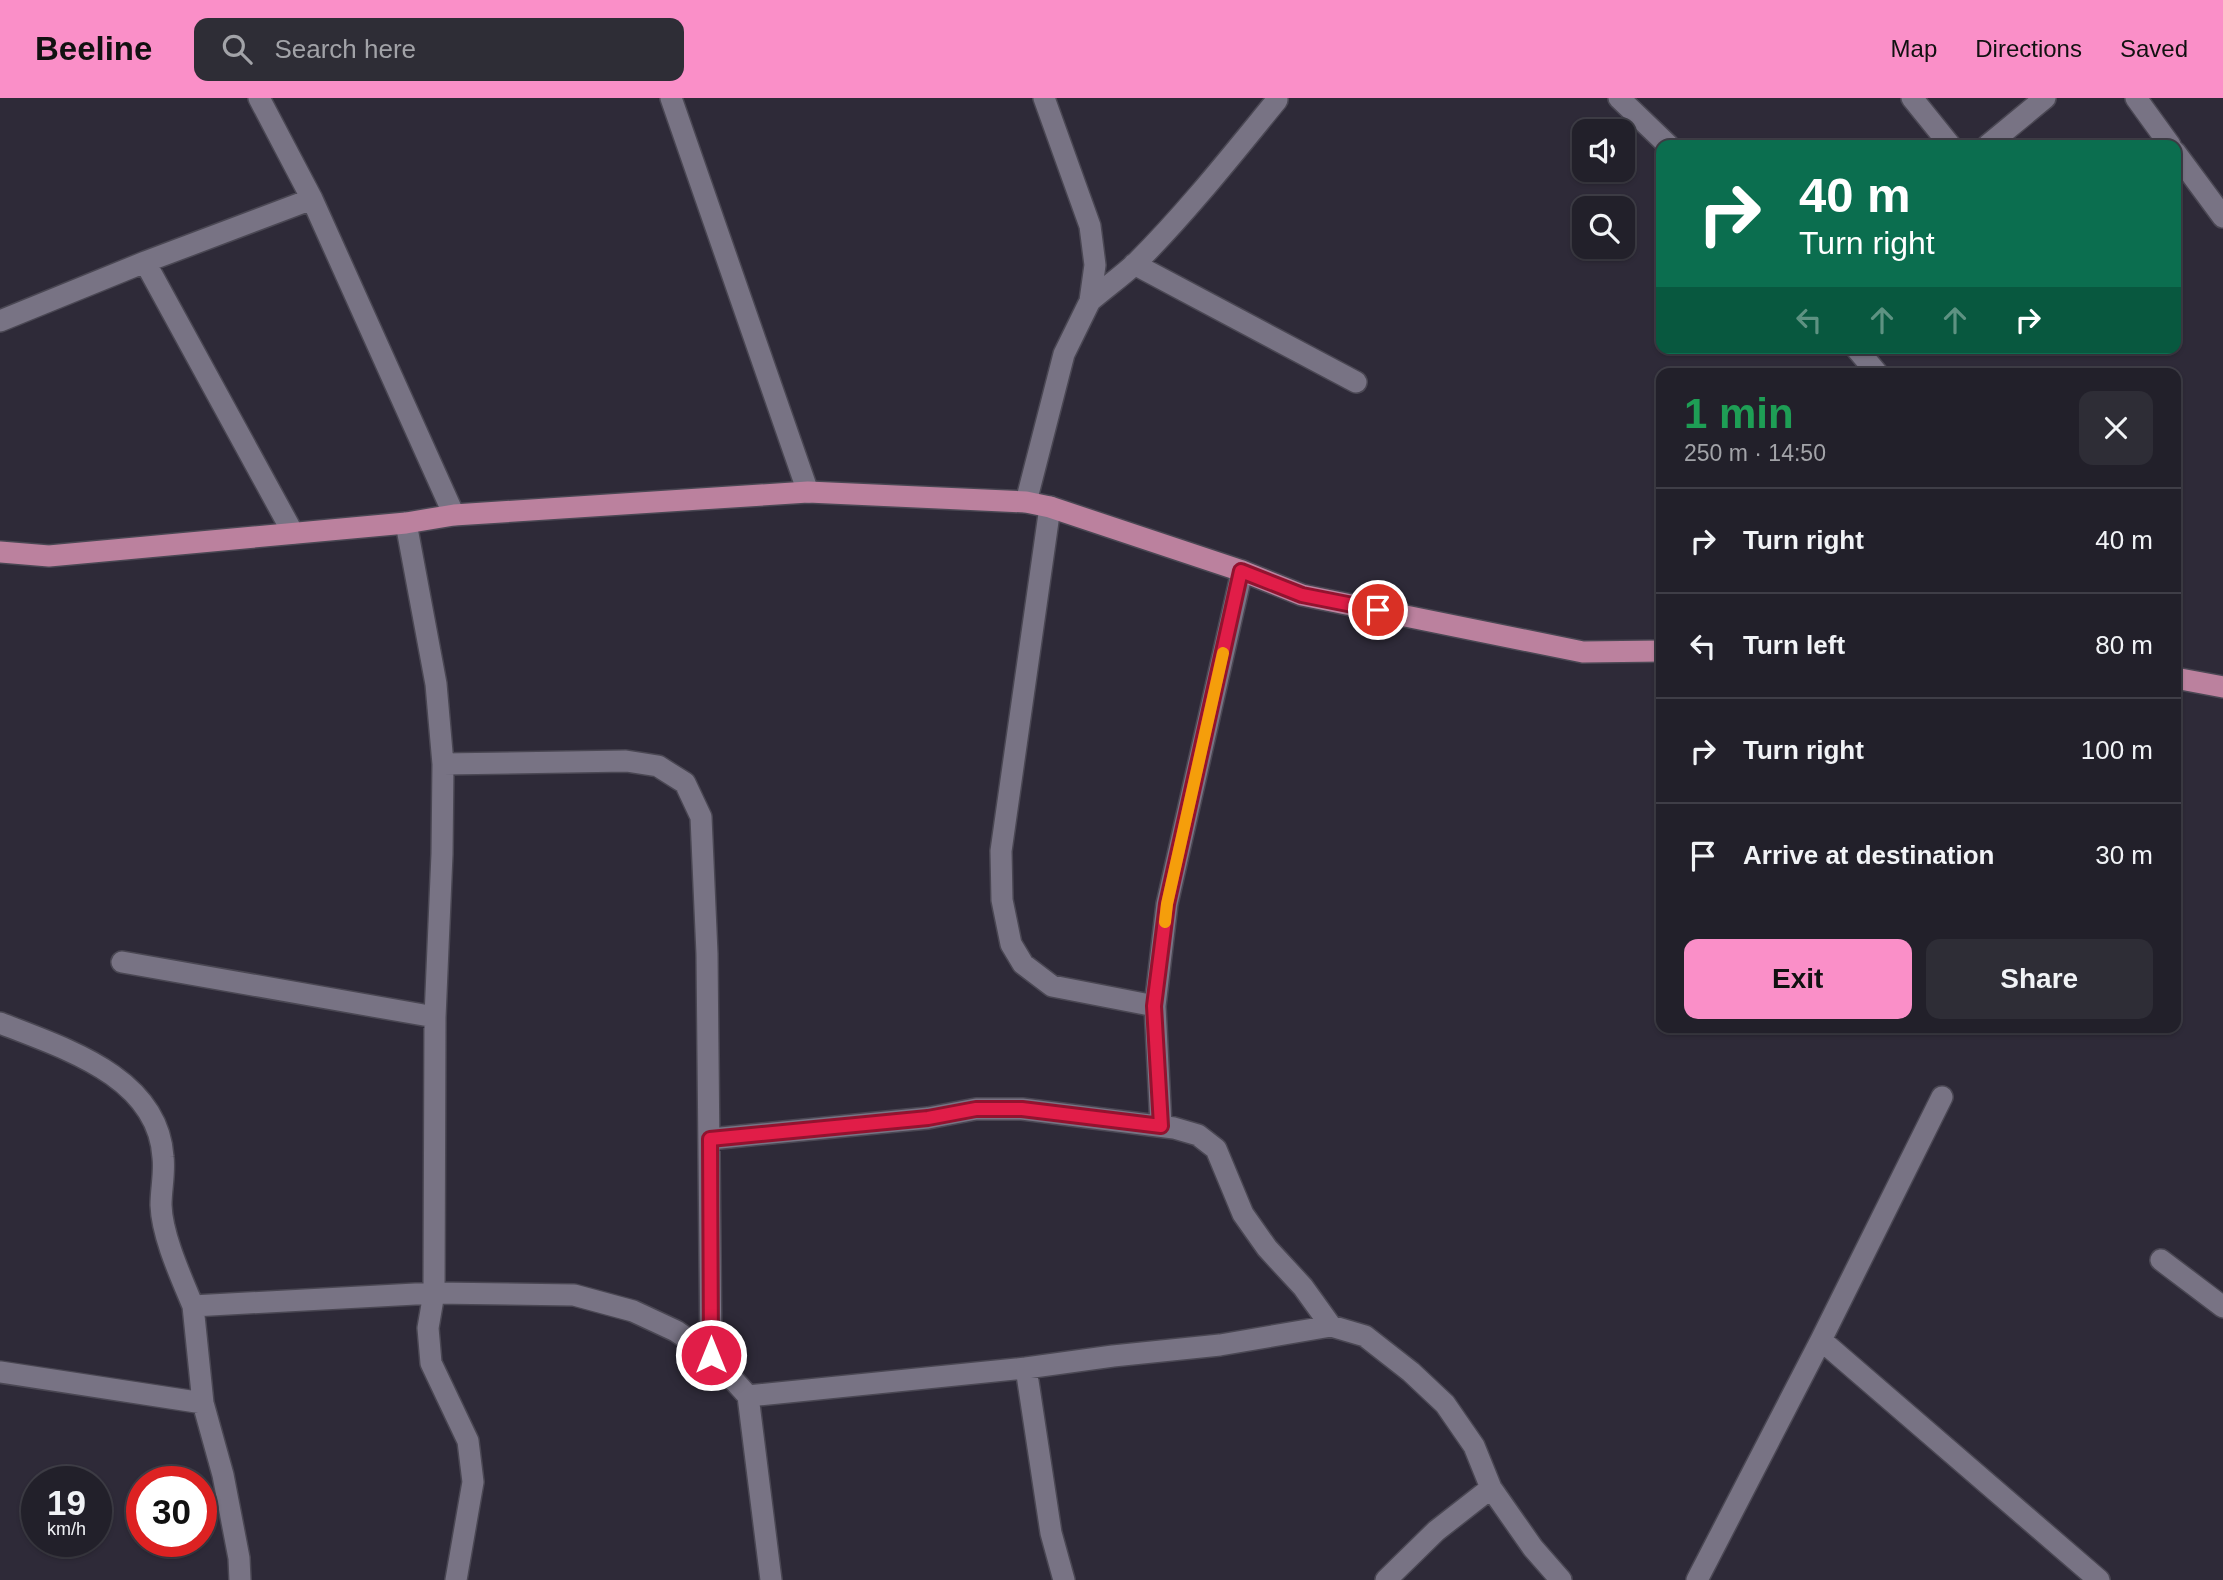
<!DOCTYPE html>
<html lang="en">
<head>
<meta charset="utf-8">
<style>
  :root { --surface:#22202a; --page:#2e2d36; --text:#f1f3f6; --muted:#a2a3a8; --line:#3f3e47; --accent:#fa8fc8 }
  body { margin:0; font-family:Helvetica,sans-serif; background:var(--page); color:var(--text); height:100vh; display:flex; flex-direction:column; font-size:26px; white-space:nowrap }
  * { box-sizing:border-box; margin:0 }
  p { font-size:23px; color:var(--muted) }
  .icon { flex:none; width:38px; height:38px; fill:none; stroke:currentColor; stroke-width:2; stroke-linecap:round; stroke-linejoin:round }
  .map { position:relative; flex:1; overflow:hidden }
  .details { position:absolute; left:1656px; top:270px; width:525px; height:665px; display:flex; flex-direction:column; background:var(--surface); border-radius:14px; box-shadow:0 2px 5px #0004,0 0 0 2px var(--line) }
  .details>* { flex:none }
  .banner { position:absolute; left:1656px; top:42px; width:525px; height:214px; border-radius:14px; box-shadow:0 2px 5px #0004,0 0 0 2px var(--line); background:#0b6e4f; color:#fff; overflow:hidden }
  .controls { position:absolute; left:1572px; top:21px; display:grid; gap:14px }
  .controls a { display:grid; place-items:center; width:63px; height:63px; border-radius:14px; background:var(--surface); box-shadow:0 2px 5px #0004,0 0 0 2px var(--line); font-size:35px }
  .speed { position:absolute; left:21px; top:1368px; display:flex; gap:14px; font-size:35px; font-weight:700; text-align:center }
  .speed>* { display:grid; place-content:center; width:91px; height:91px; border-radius:50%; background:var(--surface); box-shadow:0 2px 5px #0004,0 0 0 2px var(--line); line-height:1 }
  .speed small { font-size:18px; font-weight:400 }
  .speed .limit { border:10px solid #d22; background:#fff; color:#111 }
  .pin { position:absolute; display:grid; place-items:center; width:60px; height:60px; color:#fff; margin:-30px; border:4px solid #fff; border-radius:50%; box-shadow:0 2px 7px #0007 }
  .me { position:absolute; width:77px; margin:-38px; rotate:0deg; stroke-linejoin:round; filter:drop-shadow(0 0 5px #0008) }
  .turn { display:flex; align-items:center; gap:24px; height:147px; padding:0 28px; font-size:32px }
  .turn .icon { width:91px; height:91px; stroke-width:2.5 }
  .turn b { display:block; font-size:49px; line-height:60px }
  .lanes { display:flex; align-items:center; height:66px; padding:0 28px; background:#0003; justify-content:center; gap:35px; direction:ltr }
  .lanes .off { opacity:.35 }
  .round { display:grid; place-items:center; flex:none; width:74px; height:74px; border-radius:14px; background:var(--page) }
  .overview { display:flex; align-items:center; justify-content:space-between; height:119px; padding:0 28px }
  h1 { font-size:42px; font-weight:800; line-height:52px; color:#1e9e55 }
  .action { display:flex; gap:14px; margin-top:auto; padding:14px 28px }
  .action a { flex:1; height:80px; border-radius:14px; background:var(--accent); color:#111; font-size:28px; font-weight:800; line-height:80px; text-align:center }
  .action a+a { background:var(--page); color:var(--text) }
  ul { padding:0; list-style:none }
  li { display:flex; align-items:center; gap:21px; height:105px; padding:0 28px; border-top:2px solid var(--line) }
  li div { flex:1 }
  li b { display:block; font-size:26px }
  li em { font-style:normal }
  header { display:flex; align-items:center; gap:42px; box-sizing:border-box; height:98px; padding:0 35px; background:var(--accent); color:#111 }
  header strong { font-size:33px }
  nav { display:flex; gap:38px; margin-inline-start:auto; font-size:24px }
  .search { width:490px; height:63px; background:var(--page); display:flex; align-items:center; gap:18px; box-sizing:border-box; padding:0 24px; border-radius:14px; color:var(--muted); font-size:26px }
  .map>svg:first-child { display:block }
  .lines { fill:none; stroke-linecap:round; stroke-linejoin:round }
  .minor-casing { stroke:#4a4753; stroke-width:24 }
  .major-casing { stroke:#4a4753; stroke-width:24 }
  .minor { stroke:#787384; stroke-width:21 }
  .major { stroke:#bb819e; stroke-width:21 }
  .route-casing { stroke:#92132f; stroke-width:18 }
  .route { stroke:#e11d48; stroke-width:12 }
  .slow { stroke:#f59e0b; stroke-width:12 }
</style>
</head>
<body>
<header>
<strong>Beeline</strong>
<div class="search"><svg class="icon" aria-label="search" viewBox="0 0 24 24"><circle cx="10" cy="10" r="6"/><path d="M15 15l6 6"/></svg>Search here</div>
<nav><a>Map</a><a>Directions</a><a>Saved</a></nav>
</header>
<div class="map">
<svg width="2223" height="1482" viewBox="0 0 2223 1482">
  <rect width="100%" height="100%" fill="#2e2a38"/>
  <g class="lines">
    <!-- minor casing -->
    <g class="minor-casing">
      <path id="minor" d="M259 0 312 101 454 417
        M671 0 808 394
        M1619 0 1668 47
        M1912 0 1950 47
        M2136 0 2170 47
        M1988 47 2045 0
        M2175 54 2223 119
        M145 164 293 435
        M1134 166 1356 284
        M1090 203C1105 190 1122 178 1136 165 1187 114 1232 57 1277 2
        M0 223 145 164 312 101
        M1856 250 1877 275
        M1026 404 1064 256 1090 203 1095 167 1090 128 1044 0
        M1050 409 1001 753 1002 802 1011 846 1023 866 1052 888 1155 908
        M406 425 436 586 443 666 442 756 435 919 434 1195 428 1230 431 1265 468 1343 473 1384 456 1482
        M443 666 626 663 658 668 685 685 701 719 707 856 711 1257
        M122 864 435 919
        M0 925C63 950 158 978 163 1059 165 1074 161 1091 161 1107 162 1138 181 1179 193 1208L434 1195 574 1197 633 1213 676 1233 711 1257 748 1298 1026 1270 1113 1258 1220 1247 1331 1228 1365 1238 1411 1274 1445 1306 1474 1348 1491 1390 1533 1450 1561 1482
        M1161 1028 1155 908 1167 806 1242 473
        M710 1041 928 1020 976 1011H1022L1174 1030 1198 1037 1216 1051 1243 1116 1267 1150 1303 1189 1331 1228
        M2161 1162 2223 1209
        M193 1208 203 1305 223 1377 239 1460 240 1482
        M1821 1242 2099 1482
        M1026 1270 1051 1435 1064 1482
        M0 1274 203 1305
        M748 1298 771 1482
        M1386 1482 1436 1433 1491 1390
        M1697 1482 1821 1242 1942 999"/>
    </g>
    <!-- major casing -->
    <g class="major-casing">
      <path id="major" d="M0 454 49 458 406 425 454 417 808 394 1026 404 1050 409 1242 473 1302 497 1583 554 1661 553
        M2175 580 2223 589"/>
    </g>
    <!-- minor -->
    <use href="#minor" class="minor"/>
    <!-- major -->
    <use href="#major" class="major"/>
  </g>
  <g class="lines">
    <!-- route casing -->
    <g class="route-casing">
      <path id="route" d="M711 1257 710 1041 928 1020 976 1011H1022L1161 1028 1154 908 1167 806 1241 473 1302 497 1378 512"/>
    </g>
    <!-- route -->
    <use href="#route" class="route"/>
    <!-- slow -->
    <path class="slow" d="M1165 824 1167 806 1223 555"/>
  </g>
</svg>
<div class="controls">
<a><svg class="icon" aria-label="sound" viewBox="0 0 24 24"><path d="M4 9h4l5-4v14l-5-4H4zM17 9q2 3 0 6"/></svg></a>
<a><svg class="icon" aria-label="search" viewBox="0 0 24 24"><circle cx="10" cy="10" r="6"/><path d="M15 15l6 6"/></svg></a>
</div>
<div class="speed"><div>19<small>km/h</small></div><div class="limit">30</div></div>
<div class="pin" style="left:1378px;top:512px;background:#d93025"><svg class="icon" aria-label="arrive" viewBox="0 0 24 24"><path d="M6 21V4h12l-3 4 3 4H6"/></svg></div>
<svg class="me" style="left:711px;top:1257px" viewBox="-20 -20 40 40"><circle r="17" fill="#e11d48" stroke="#fff" stroke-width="3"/><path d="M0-11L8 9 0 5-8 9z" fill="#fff"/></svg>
<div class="banner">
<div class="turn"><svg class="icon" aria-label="right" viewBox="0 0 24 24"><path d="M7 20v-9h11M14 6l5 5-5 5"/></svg><div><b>40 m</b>Turn right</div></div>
<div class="lanes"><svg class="icon off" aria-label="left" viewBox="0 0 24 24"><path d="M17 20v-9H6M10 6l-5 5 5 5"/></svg><svg class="icon off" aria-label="ahead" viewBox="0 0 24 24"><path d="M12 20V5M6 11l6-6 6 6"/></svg><svg class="icon off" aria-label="ahead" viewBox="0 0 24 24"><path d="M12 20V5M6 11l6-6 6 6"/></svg><svg class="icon" aria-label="right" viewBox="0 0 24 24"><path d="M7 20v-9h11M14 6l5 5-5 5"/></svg></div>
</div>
<section class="details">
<div class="overview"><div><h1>1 min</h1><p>250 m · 14:50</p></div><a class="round"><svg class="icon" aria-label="close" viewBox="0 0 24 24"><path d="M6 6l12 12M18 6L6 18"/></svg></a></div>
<ul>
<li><svg class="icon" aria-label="right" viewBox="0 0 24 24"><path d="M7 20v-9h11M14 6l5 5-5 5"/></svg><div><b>Turn right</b></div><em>40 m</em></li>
<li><svg class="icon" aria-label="left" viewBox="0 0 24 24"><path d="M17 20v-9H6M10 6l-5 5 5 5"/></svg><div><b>Turn left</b></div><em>80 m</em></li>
<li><svg class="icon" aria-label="right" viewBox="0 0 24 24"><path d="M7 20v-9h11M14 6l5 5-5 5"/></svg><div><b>Turn right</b></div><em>100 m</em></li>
<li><svg class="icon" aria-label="arrive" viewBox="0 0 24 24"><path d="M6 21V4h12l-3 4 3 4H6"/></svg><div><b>Arrive at destination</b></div><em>30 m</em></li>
</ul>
<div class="action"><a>Exit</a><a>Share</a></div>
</section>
</div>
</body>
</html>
